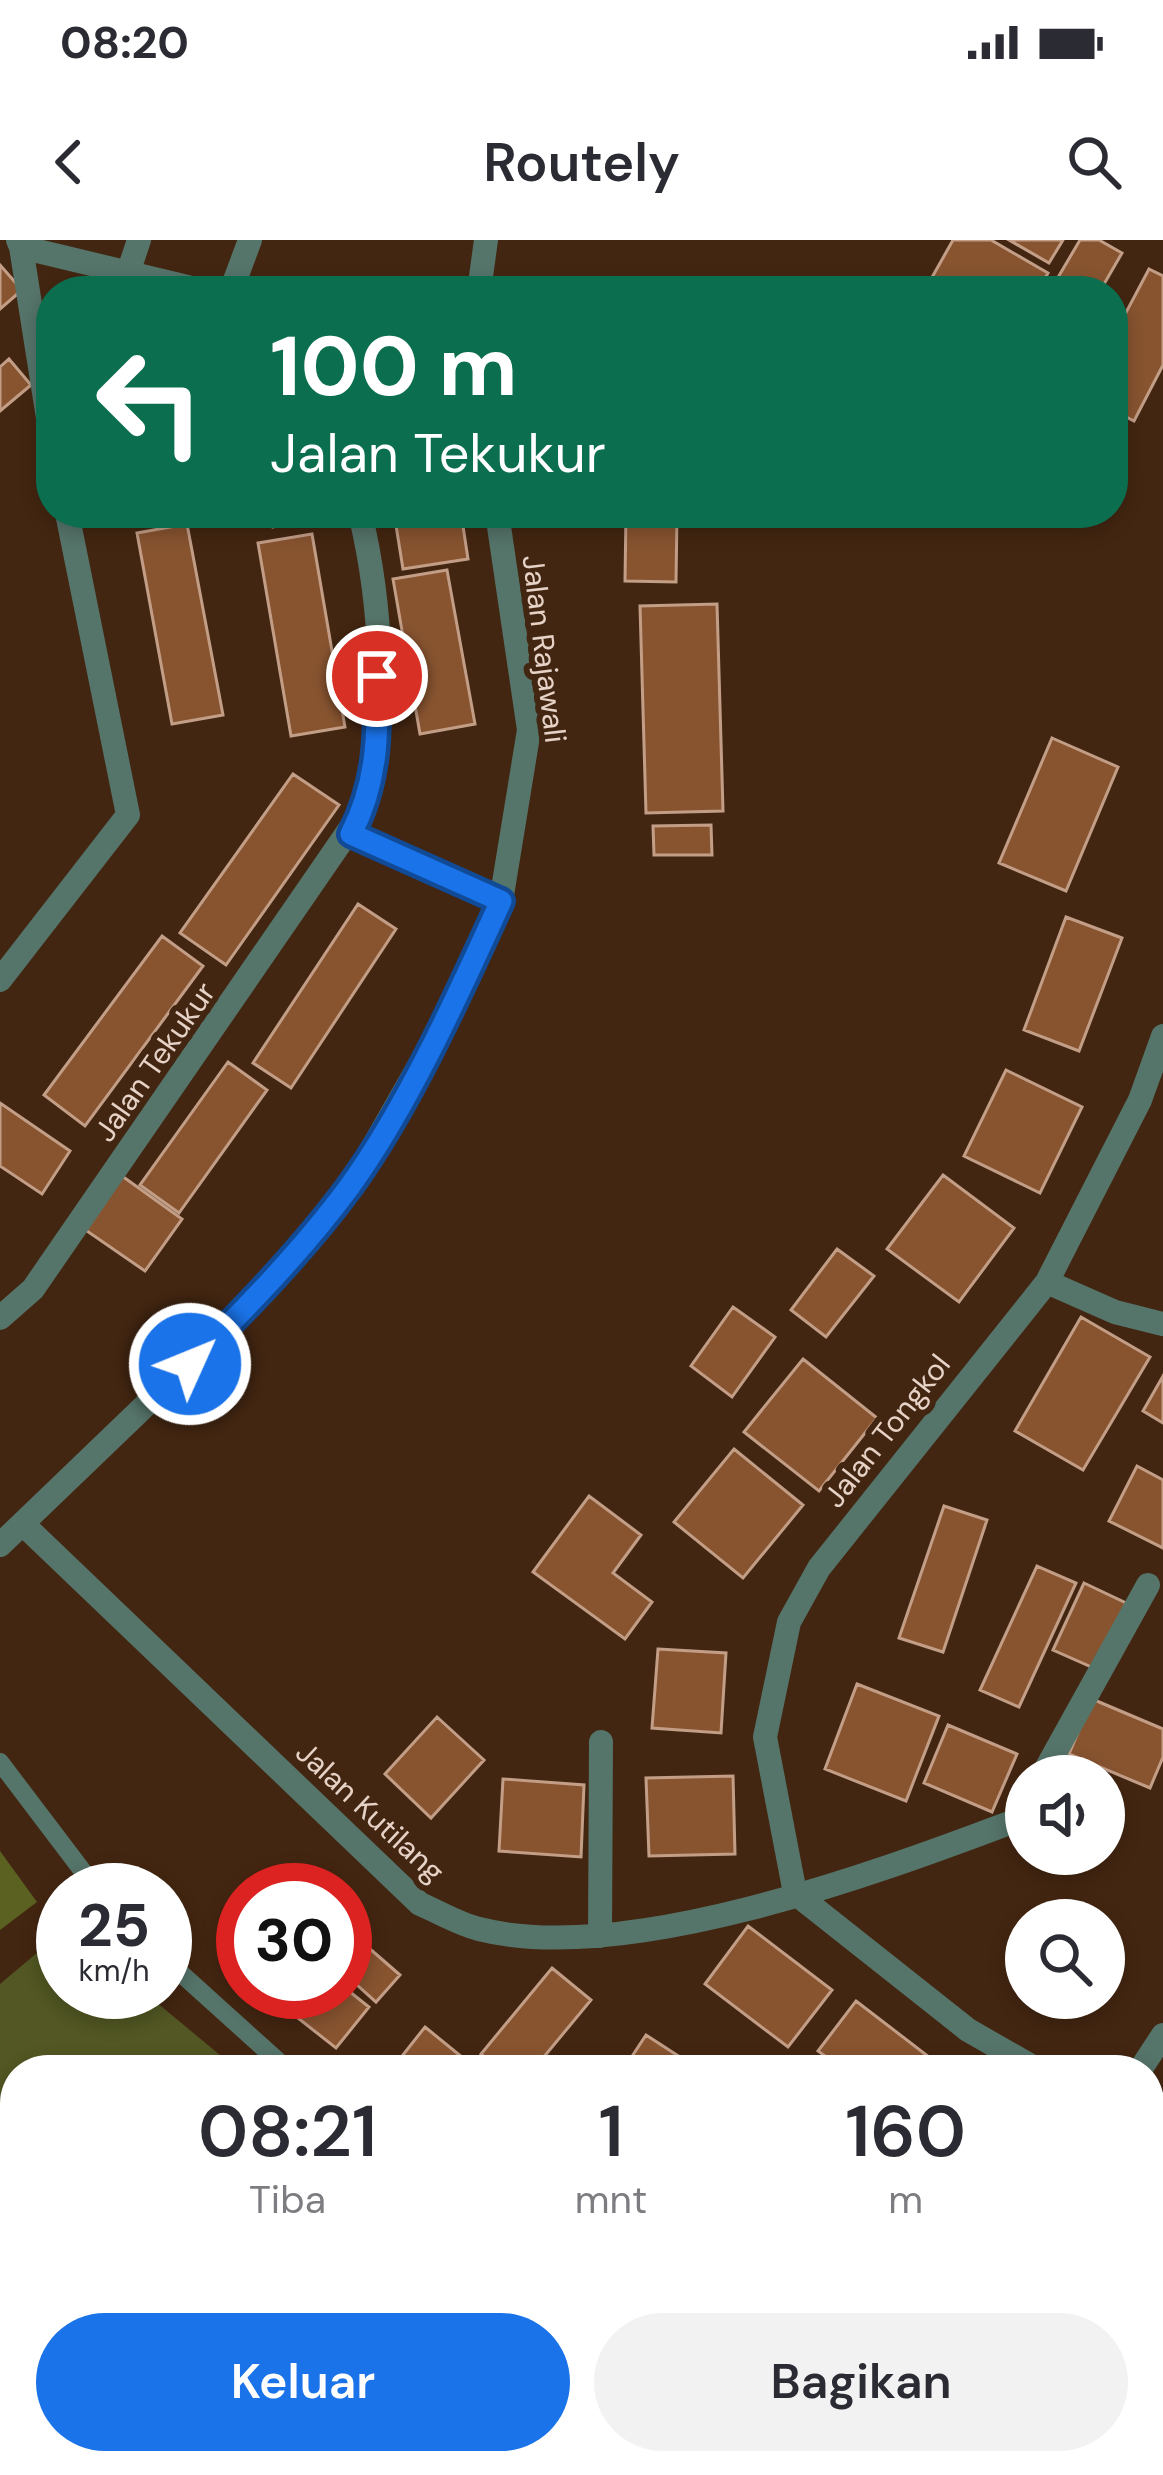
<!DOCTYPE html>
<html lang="id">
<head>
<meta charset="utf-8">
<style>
  :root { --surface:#fff; --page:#f2f2f3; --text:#2b2b33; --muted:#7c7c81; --accent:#1a73e8 }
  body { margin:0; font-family:"DM Sans",sans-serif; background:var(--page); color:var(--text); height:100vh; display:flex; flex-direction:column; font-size:45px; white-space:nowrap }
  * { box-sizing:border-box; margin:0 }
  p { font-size:39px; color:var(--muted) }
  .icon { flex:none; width:66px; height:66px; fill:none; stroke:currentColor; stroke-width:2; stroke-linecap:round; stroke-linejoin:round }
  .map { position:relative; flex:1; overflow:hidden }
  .drawer { position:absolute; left:0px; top:1815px; width:1164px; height:420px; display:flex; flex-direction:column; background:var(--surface); border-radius:48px 48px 0 0; box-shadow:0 6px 18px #0003 }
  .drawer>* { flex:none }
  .guide { position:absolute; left:36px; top:36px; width:1092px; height:252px; border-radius:48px; box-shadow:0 6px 18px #0003; background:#0b6e4f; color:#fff; overflow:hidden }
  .tools { position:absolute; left:1005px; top:1515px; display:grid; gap:24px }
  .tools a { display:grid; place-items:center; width:120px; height:120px; border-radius:50%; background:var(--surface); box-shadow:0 6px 18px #0003; font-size:60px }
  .speed { position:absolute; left:36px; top:1623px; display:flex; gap:24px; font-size:60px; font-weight:700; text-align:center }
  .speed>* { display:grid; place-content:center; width:156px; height:156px; border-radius:50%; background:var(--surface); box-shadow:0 6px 18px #0003; line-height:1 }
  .speed small { font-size:30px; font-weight:400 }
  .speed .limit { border:18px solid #d22; background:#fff; color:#111 }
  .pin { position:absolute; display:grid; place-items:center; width:102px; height:102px; color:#fff; margin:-51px; border:6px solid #fff; border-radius:50%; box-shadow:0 3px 12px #0007 }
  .me { position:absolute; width:132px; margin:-66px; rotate:46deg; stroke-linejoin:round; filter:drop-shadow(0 0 9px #0008) }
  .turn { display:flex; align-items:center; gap:42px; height:252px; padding:0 36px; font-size:54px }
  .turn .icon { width:156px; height:156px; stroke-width:2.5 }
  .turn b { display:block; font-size:84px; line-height:102px }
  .eta { display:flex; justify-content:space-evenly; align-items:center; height:204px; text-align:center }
  .eta b { font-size:72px; font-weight:600; line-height:84px }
  .cta { display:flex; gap:24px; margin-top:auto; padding:24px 36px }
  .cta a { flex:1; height:138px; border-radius:72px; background:var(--accent); color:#fff; font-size:48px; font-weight:600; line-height:138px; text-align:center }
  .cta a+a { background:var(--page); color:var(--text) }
  .status { display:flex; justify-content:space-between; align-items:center; height:84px; padding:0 60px; background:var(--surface); direction:ltr }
  .status svg { height:33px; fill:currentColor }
  header { display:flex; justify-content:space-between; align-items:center; height:156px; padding:0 36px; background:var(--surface); font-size:54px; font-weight:600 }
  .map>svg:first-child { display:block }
  .green { fill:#525723 }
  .forest { fill:#5b6121 }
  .building { fill:#885430; stroke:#c39e87; stroke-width:3 }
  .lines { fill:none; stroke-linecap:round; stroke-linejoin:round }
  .service { stroke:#55746a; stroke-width:18 }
  .minor { stroke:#55746a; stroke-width:24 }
  .route-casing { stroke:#114b97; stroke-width:30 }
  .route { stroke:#1a73e8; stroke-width:21 }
  .labels { text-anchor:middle; stroke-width:12; stroke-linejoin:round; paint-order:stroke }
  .street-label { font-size:30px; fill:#e6d2c6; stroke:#432611 }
</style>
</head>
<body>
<div class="status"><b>08:20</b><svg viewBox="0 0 49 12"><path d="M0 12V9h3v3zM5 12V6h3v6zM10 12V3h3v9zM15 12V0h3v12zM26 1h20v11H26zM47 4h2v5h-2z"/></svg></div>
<header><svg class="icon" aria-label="back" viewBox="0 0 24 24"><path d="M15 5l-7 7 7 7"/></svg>Routely<svg class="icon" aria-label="search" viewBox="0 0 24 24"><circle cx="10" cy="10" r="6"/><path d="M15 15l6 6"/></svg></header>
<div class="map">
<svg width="1163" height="2235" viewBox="0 0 1163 2235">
  <rect width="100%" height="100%" fill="#432611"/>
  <!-- green -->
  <path class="green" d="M63 1691V1752H144L238 1830H15V2039L0 2025V1744Z
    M213 2220H799L857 2235H229Z"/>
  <!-- forest -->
  <path class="forest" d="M0 1611 37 1662 0 1690Z"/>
  <!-- building -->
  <path class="building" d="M953 0H991L1048 33 1038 51H948L930 41Z
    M1009 0H1063L1049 23Z
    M1080 0H1099L1122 13 1100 51H1050Z
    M0 25 22 50 0 69Z
    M1149 29 1163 36V125L1134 181 1113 170V97Z
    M9 119 31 145 0 171V127Z
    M270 273H324V276L273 287Z
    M394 273H461L468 319 403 329Z
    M626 273H677L676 342 625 341Z
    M187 284 223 475 172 484 137 293Z
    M312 294 345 487 291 496 258 303Z
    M447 330 475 484 420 494 393 339Z
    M717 364 723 571 646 573 640 366Z
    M1052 498 1118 527 1066 651 999 623Z
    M293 534 339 565 226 725 180 693Z
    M711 585 712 615H654L653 586Z
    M358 664 396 689 291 848 253 823Z
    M1066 677 1122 698 1079 811 1024 790Z
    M162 696 203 726 85 886 44 855Z
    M228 822 267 850 179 973 140 945Z
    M1006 830 1082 867 1040 953 964 916Z
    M0 863 70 911 42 954 0 926Z
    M943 935 1014 988 959 1062 887 1009Z
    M122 936 182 979 145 1031 84 989Z
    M837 1009 874 1036 826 1097 791 1070Z
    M733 1067 775 1097 732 1157 691 1126Z
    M1081 1077 1150 1117 1083 1230 1015 1191Z
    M803 1119 877 1178 819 1251 744 1192Z
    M1163 1136V1183L1143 1171Z
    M734 1209 803 1265 743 1338 674 1282Z
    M1137 1226 1163 1240V1308L1109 1281Z
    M589 1256 641 1295 613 1333 652 1362 625 1399 533 1332Z
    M944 1266 987 1280 943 1412 899 1398Z
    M1037 1326 1076 1343 1019 1467 980 1450Z
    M1084 1343 1126 1363 1096 1429 1053 1410Z
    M658 1409 726 1413 721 1493 652 1488Z
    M857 1444 939 1476 906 1561 825 1529Z
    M1092 1459 1163 1489V1517L1150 1548 1069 1514Z
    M437 1477 484 1520 431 1578 385 1534Z
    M948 1485 1017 1514 992 1572 924 1543Z
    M733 1536 735 1614 649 1616 646 1538Z
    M503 1539 584 1545 581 1617 499 1611Z
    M748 1686 832 1750 788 1807 705 1744Z
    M354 1695 400 1735 376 1762 345 1734V1705Z
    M552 1728 591 1760 533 1830H501L481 1814Z
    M345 1748 369 1767 336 1808 265 1752Z
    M856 1761 929 1817 919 1830H844L818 1811Z
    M425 1787 473 1826 470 1830H391Z
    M646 1795 700 1830H623Z
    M1149 1941 1163 1950V2014L1149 2005Z"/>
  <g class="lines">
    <!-- service -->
    <path class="service" d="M0 1522 97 1650
      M165 1719 288 1830
      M904 2220 966 2235"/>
    <!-- minor -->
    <path class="minor" d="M18 0 21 7 204 51
      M21 7 51 197
      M128 33 139 0
      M231 51 250 0
      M479 51 486 0
      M351 594 501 661
      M0 740 128 575 67 273
      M1047 1042 1115 1072 1163 1084
      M0 1078 33 1049 365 567C388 475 382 365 360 273
      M25 1286 420 1664C439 1672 459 1684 479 1689 624 1726 874 1634 1012 1582L1026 1566
      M0 1305 256 1059 352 944 452 768 501 661 529 490 497 273
      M1042 1536 1148 1345
      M795 1653 765 1497 789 1382 819 1328 1047 1042 1140 860 1163 796
      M795 1653 968 1790 1038 1830
      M600 1696 601 1502
      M1140 1830 1163 1795
      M1149 1897 1163 1906
      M0 2052 15 2069
      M0 2148 15 2152
      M151 2220 166 2235"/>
  </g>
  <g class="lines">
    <!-- route casing -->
    <g class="route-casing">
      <path id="route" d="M190 1124C246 1068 303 1010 350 946 408 866 460 751 501 661L351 594C378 542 378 493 377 436"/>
    </g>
    <!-- route -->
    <use href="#route" class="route"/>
  </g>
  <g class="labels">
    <!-- street labels -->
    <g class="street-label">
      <text transform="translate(544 409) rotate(83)" y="10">Jalan Rajawali</text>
      <text transform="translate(155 822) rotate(-55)" y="10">Jalan Tekukur</text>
      <text transform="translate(887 1191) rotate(-52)" y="10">Jalan Tongkol</text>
      <text transform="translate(370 1572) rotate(43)" y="10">Jalan Kutilang</text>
    </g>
  </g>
</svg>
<div class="tools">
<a><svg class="icon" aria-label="sound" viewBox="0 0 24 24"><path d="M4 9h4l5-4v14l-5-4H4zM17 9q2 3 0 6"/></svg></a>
<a><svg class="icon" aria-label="search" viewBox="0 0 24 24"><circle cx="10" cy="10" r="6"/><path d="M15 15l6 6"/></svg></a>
</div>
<div class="speed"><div>25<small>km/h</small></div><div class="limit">30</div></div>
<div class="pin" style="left:377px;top:436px;background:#d93025"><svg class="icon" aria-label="arrive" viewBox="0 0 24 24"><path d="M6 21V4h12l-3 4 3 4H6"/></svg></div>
<svg class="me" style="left:190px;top:1124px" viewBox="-20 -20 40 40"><circle r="17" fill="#1a73e8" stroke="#fff" stroke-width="3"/><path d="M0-11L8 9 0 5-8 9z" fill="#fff"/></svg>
<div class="guide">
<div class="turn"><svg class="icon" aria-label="left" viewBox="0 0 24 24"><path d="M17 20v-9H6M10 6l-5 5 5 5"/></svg><div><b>100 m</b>Jalan Tekukur</div></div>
</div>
<section class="drawer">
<div class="eta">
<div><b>08:21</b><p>Tiba</p></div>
<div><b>1</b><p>mnt</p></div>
<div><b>160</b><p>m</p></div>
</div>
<div class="cta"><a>Keluar</a><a>Bagikan</a></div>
</section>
</div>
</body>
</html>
